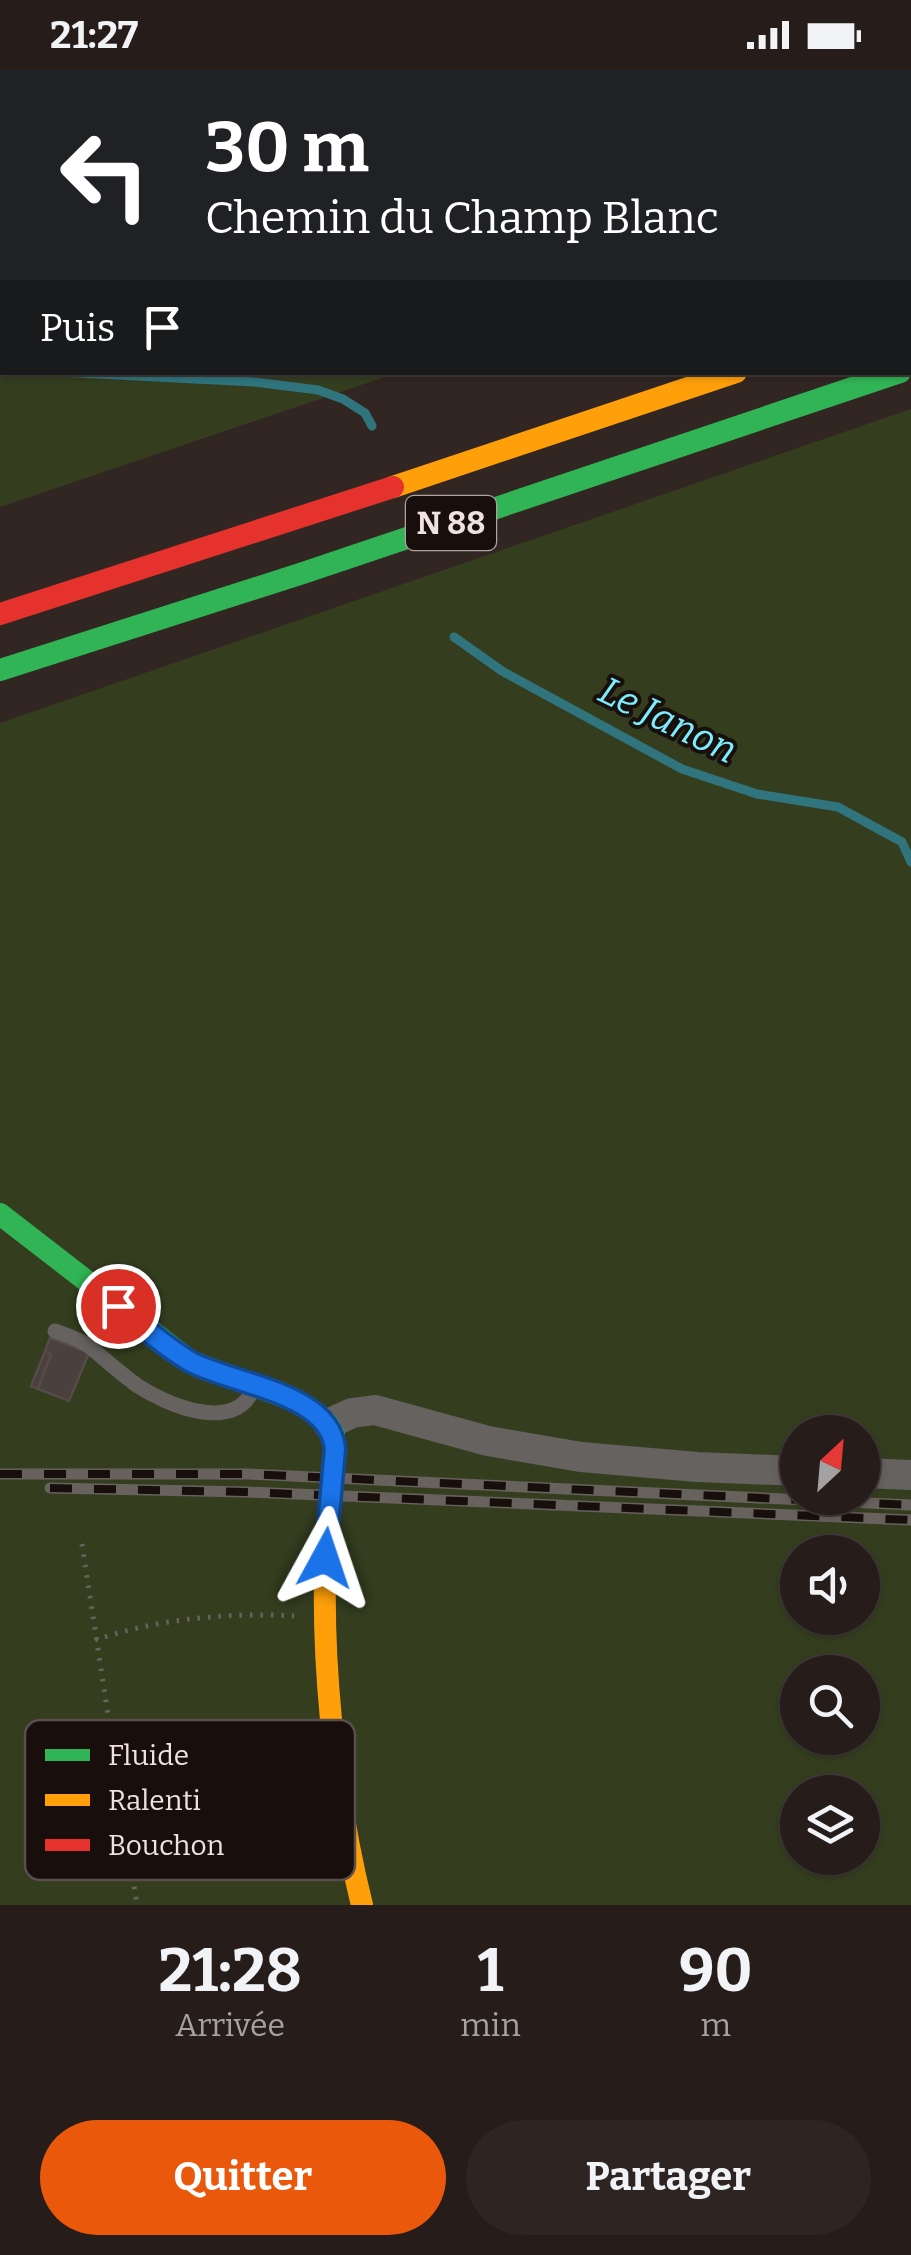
<!DOCTYPE html>
<html lang="fr">
<head>
<meta charset="utf-8">
<style>
  :root { --surface:#261c1a; --page:#2e2523; --text:#f1f3f6; --muted:#a4a1a2; --line:#423a39; --accent:#ea580c }
  body { margin:0; font-family:Bitter,serif; background:var(--page); color:var(--text); height:100vh; display:flex; flex-direction:column; font-size:38px; white-space:nowrap }
  * { box-sizing:border-box; margin:0 }
  p { font-size:32px; color:var(--muted) }
  .icon { flex:none; width:55px; height:55px; fill:none; stroke:currentColor; stroke-width:2; stroke-linecap:round; stroke-linejoin:round }
  .map { position:relative; height:1835px; overflow:hidden }
  .side { display:flex; flex-direction:column; background:var(--surface); flex:1 }
  .side>* { flex:none }
  .hud { position:absolute; left:0px; top:0px; width:912px; height:305px; box-shadow:0 2px 8px #0004,0 0 0 2px var(--line); background:#202124; color:#fff; overflow:hidden }
  .needle { width:65px; rotate:26deg }
  .buttons { position:absolute; left:780px; top:1345px; display:grid; gap:20px }
  .buttons a { display:grid; place-items:center; width:100px; height:100px; border-radius:50%; background:var(--surface); box-shadow:0 2px 8px #0004,0 0 0 2px var(--line); font-size:50px }
  .pin { position:absolute; display:grid; place-items:center; width:85px; height:85px; color:#fff; margin:-42px; border:5px solid #fff; border-radius:50%; box-shadow:0 2px 10px #0007 }
  .me { position:absolute; width:110px; margin:-55px; rotate:5deg; stroke-linejoin:round; filter:drop-shadow(0 0 8px #0008) }
  .turn { display:flex; align-items:center; gap:35px; height:210px; padding:0 40px; font-size:45px }
  .turn .icon { width:130px; height:130px; stroke-width:2.5 }
  .turn b { display:block; font-size:70px; line-height:85px }
  .then { display:flex; align-items:center; height:95px; padding:0 40px; background:#0003; gap:20px; font-size:38px }
  .eta { display:flex; justify-content:space-evenly; align-items:center; height:170px; text-align:center }
  .eta b { font-size:60px; font-weight:700; line-height:70px }
  .cta { display:flex; gap:20px; margin-top:auto; padding:20px 40px }
  .cta a { flex:1; height:115px; border-radius:60px; background:var(--accent); color:#fff; font-size:40px; font-weight:700; line-height:115px; text-align:center }
  .cta a+a { background:var(--page); color:var(--text) }
  .status { display:flex; justify-content:space-between; align-items:center; height:70px; padding:0 50px; background:var(--surface); direction:ltr }
  .status svg { height:28px; fill:currentColor }
  .map>svg:first-child { display:block }
  .green { fill:#343e1f; fill-rule:evenodd }
  .lines { fill:none; stroke-linecap:round; stroke-linejoin:round }
  .stream { stroke:#30757e; stroke-width:9 }
  .building { fill:#4a403d; stroke:#564b48; stroke-width:2.5 }
  .path { stroke:#68625e; stroke-width:5; stroke-dasharray:2.5 8; stroke-linecap:butt }
  .lane { stroke:#66625f; stroke-width:15 }
  .street { stroke:#66625f; stroke-width:30 }
  .fast { stroke:#30b455; stroke-width:22 }
  .slow { stroke:#ff9f0a; stroke-width:22 }
  .jam { stroke:#e5322d; stroke-width:22 }
  .rail-casing { stroke:#68625e; stroke-width:11 }
  .rail { stroke:#180f0c; stroke-width:8; stroke-dasharray:22; stroke-linecap:butt }
  .fast-bridge { stroke:#30b455; stroke-width:22 }
  .route-casing { stroke:#114b97; stroke-width:25 }
  .route { stroke:#1a73e8; stroke-width:18 }
  .labels { text-anchor:middle; stroke-width:8; stroke-linejoin:round; paint-order:stroke }
  .shield { fill:#180f0c; stroke:#afa39e; stroke-width:2.5 }
  .shield-label { font-size:32px; font-weight:bold; fill:#f0e2dd }
  .water-label { font-size:38px; font-style:italic; fill:#7bedfc; stroke:#180f0c }
  .key { fill:#180f0c; stroke:#594e4b; stroke-width:2.5 }
  .key-label { font-size:28px; fill:#f0e2dd }
</style>
</head>
<body>
<div class="status"><b>21:27</b><svg viewBox="0 0 49 12"><path d="M0 12V9h3v3zM5 12V6h3v6zM10 12V3h3v9zM15 12V0h3v12zM26 1h20v11H26zM47 4h2v5h-2z"/></svg></div>
<div class="map">
<svg width="911" height="1835" viewBox="0 0 911 1835">
  <rect width="100%" height="100%" fill="#322622"/>
  <!-- green -->
  <path class="green" d="M0 0H911V128L910 2H2V302L397 303 0 437Z
    M911 339V1835H0V653ZM798 1362H862V1428H798ZM798 1482H862V1548H798ZM798 1602H862V1668H798ZM798 1722H862V1788H798Z"/>
  <g class="lines">
    <!-- stream -->
    <path class="stream" d="M0 300H2
      M58 302 254 312 318 320 343 329 365 343 372 356
      M454 567 502 601 682 699 757 724 838 737 902 772 911 792"/>
  </g>
  <!-- building -->
  <path class="building" d="M50 1268 89 1283 69 1331 38 1319 51 1284 45 1281Z
    M45 1281 51 1284 38 1319 31 1316Z"/>
  <g class="lines">
    <!-- path -->
    <path class="path" d="M82 1474 137 1835
      M95 1570C157 1549 229 1542 294 1546
      M122 1744 307 1718"/>
    <!-- lane -->
    <path class="lane" d="M55 1261C66 1265 80 1269 90 1277 106 1290 121 1304 138 1316 167 1335 235 1364 253 1319"/>
    <!-- street -->
    <path class="street" d="M288 2 295 0
      M0 101 2 100
      M910 123H911
      M0 212H2
      M328 1354 352 1343 375 1340 488 1371 581 1387 697 1397 798 1401
      M862 1403 911 1405"/>
    <!-- fast -->
    <path class="fast" d="M910 244 911 243
      M0 600 303 503 900 302
      M0 1144 190 1291 292 1330 313 1342 328 1354 334 1365V1394"/>
    <!-- slow -->
    <path class="slow" d="M393 417 736 302
      M327 1462C319 1577 334 1723 362 1835"/>
    <!-- jam -->
    <path class="jam" d="M0 544 393 417"/>
    <!-- rail casing -->
    <g class="rail-casing">
      <path id="rail" d="M0 1404H248L911 1435
        M50 1418 247 1422 911 1450"/>
    </g>
    <!-- rail -->
    <use href="#rail" class="rail"/>
    <!-- fast-bridge -->
    <path class="fast-bridge" d="M327 1462 334 1394"/>
  </g>
  <g class="lines">
    <!-- route casing -->
    <g class="route-casing">
      <path id="route" d="M118 1236C141 1255 165 1277 191 1292 233 1314 331 1323 335 1379L325 1488"/>
    </g>
    <!-- route -->
    <use href="#route" class="route"/>
  </g>
  <g class="labels">
    <!-- shield labels -->
    <rect class="shield" x="406" y="426" width="90" height="54" rx="8"/>
    <g class="shield-label">
      <text x="451" y="464">N 88</text>
    </g>
    <!-- water labels -->
    <g class="water-label">
      <text transform="translate(668 650) rotate(26)" y="13">Le Janon</text>
    </g>
  </g>
  <!-- legend -->
  <rect x="25" y="1650" width="330" height="160" rx="15" class="key"/>
  <rect x="45" y="1679" width="45" height="12" fill="#30b455"/>
  <rect x="45" y="1724" width="45" height="12" fill="#ff9f0a"/>
  <rect x="45" y="1769" width="45" height="12" fill="#e5322d"/>
  <g class="key-label">
    <text x="108" y="1695">Fluide</text>
    <text x="108" y="1740">Ralenti</text>
    <text x="108" y="1785">Bouchon</text>
  </g>
</svg>
<div class="buttons">
<a><svg class="needle" viewBox="-14 -14 28 28"><path d="M0-13l5 13h-10z" fill="#e53935"/><path d="M0 13l5-13h-10z" fill="#a4a1a2"/></svg></a>
<a><svg class="icon" aria-label="sound" viewBox="0 0 24 24"><path d="M4 9h4l5-4v14l-5-4H4zM17 9q2 3 0 6"/></svg></a>
<a><svg class="icon" aria-label="search" viewBox="0 0 24 24"><circle cx="10" cy="10" r="6"/><path d="M15 15l6 6"/></svg></a>
<a><svg class="icon" aria-label="layers" viewBox="0 0 24 24"><path d="M12 4l9 5-9 5-9-5zM3 14l9 5 9-5"/></svg></a>
</div>
<div class="pin" style="left:118px;top:1236px;background:#d93025"><svg class="icon" aria-label="arrive" viewBox="0 0 24 24"><path d="M6 21V4h12l-3 4 3 4H6"/></svg></div>
<svg class="me" style="left:325px;top:1488px" viewBox="-20 -20 40 40"><path d="M0-17L14 15 0 8-14 15z" fill="#1a73e8" stroke="#fff" stroke-width="4"/></svg>
<div class="hud">
<div class="turn"><svg class="icon" aria-label="left" viewBox="0 0 24 24"><path d="M17 20v-9H6M10 6l-5 5 5 5"/></svg><div><b>30 m</b>Chemin du Champ Blanc</div></div>
<div class="then">Puis<svg class="icon" aria-label="arrive" viewBox="0 0 24 24"><path d="M6 21V4h12l-3 4 3 4H6"/></svg></div>
</div>
</div>
<section class="side">
<div class="eta">
<div><b>21:28</b><p>Arrivée</p></div>
<div><b>1</b><p>min</p></div>
<div><b>90</b><p>m</p></div>
</div>
<div class="cta"><a>Quitter</a><a>Partager</a></div>
</section>
</body>
</html>
